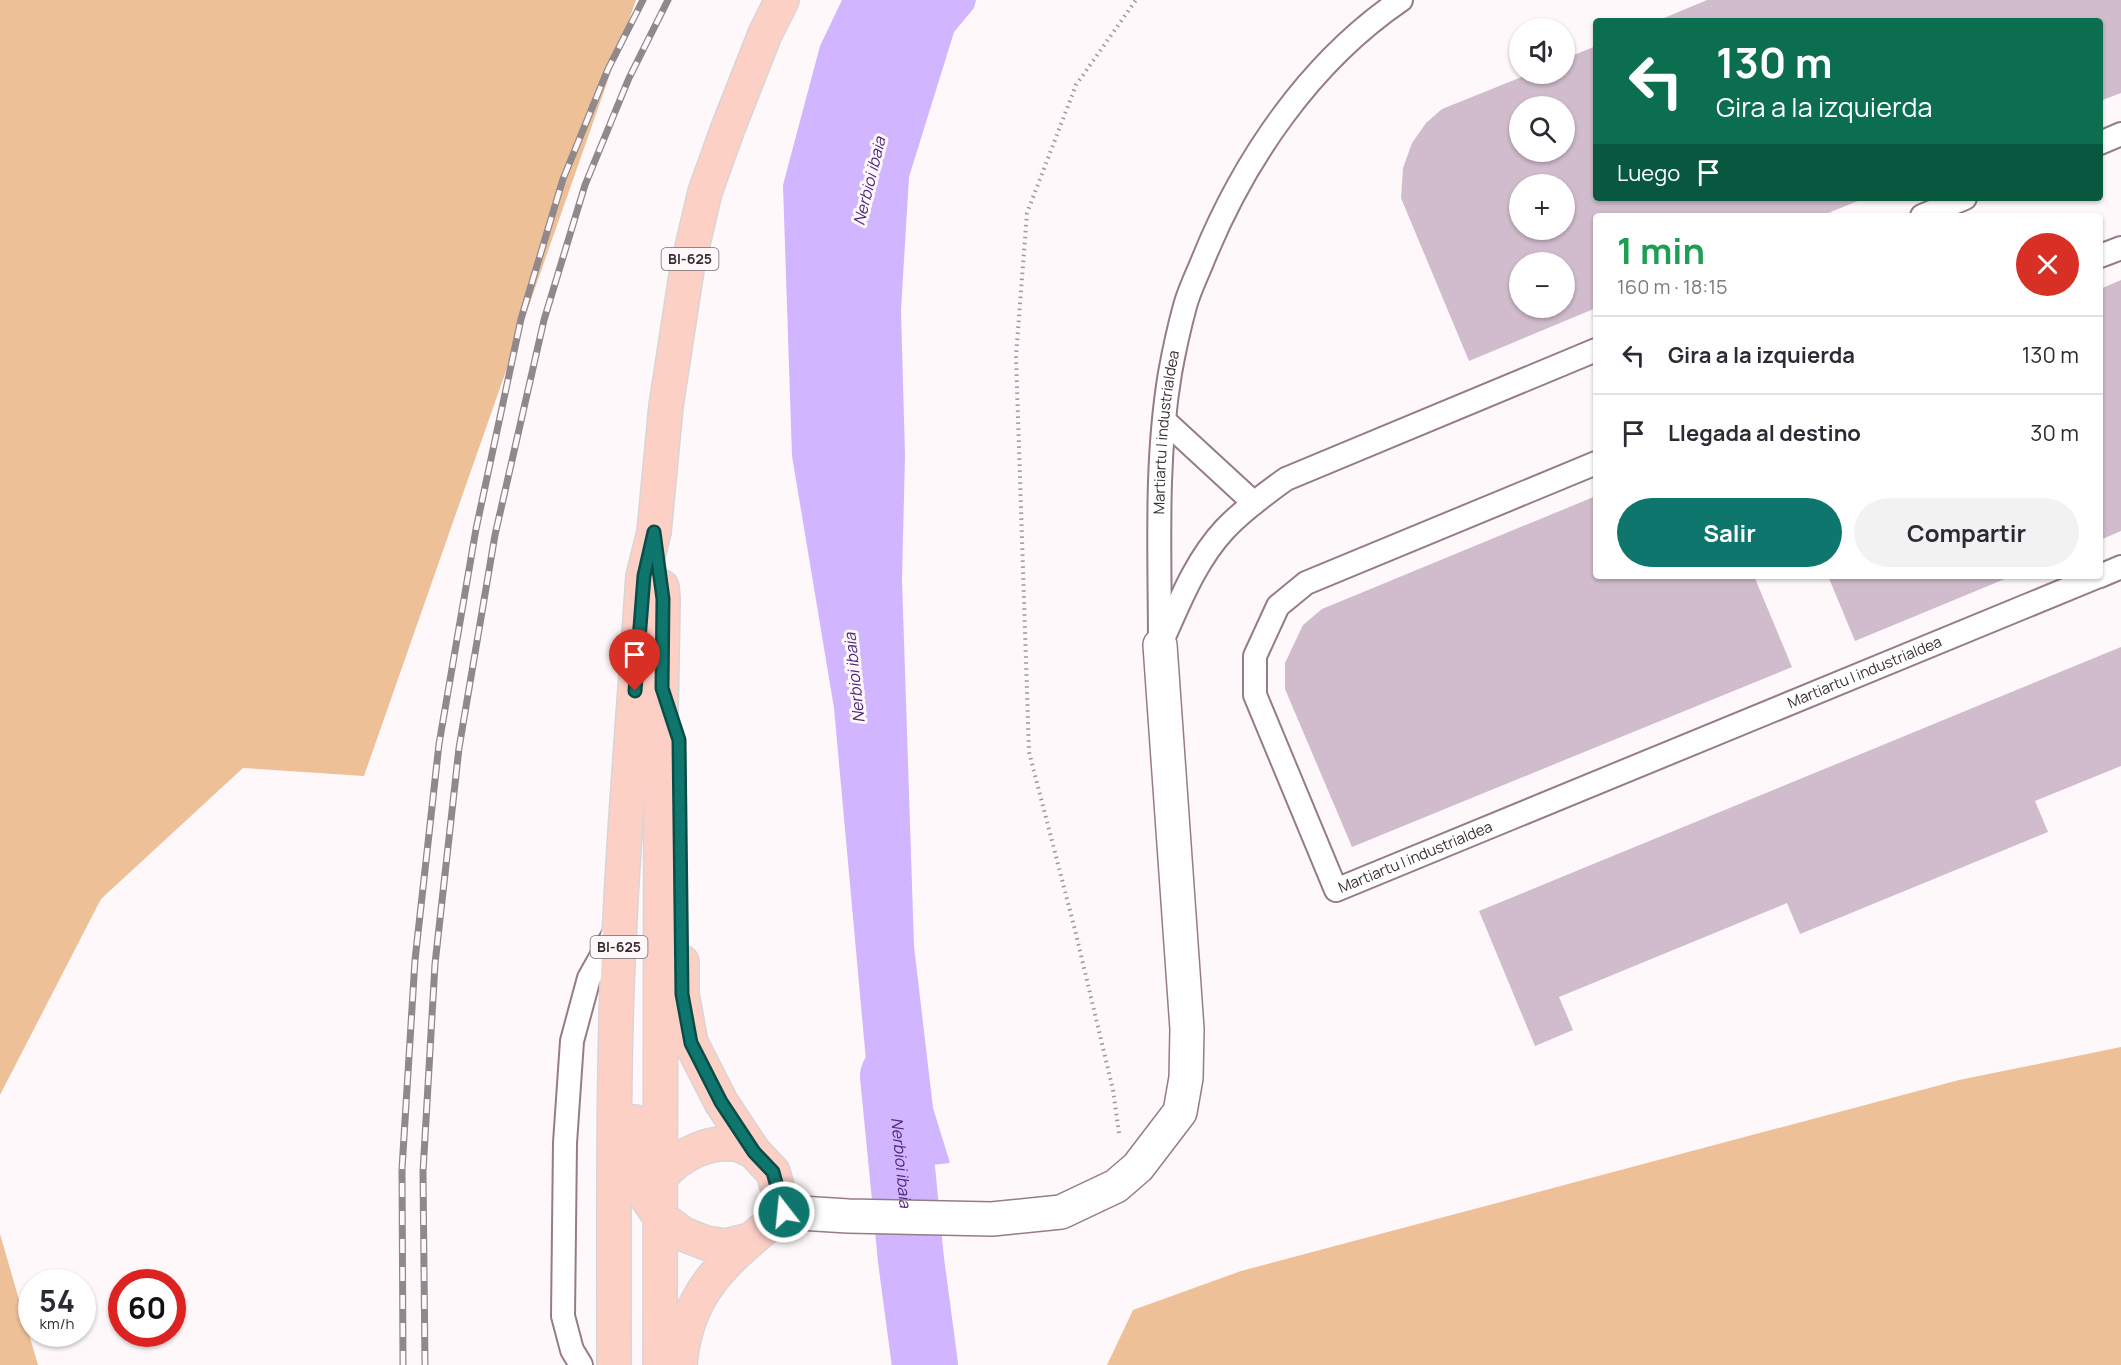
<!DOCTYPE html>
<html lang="es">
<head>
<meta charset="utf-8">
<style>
  :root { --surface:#fff; --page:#f2f2f3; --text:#2b2b33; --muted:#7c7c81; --line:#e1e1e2; --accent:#0f766e }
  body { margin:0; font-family:Manrope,sans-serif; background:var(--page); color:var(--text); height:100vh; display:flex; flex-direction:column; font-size:22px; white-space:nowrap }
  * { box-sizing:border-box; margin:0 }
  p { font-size:20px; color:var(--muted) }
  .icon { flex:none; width:33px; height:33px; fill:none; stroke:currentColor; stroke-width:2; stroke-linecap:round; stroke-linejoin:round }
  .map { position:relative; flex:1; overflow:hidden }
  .drawer { position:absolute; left:1593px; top:213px; width:510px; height:366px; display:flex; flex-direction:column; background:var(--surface); border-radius:6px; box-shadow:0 2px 4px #0004 }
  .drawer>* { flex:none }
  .guide { position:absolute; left:1593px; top:18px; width:510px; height:183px; border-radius:6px; box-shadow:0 2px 4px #0004; background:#0b6e4f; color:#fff; overflow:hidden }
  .controls { position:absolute; left:1509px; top:18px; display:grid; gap:12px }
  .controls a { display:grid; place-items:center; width:66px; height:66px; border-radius:50%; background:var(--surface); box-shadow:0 2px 4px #0004; font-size:30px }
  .speed { position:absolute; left:18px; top:1269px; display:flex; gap:12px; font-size:30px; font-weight:700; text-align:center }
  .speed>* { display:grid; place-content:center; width:78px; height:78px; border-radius:50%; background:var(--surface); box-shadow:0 2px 4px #0004; line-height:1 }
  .speed small { font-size:15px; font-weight:400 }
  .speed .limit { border:9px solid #d22; background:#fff; color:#111 }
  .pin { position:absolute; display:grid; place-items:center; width:51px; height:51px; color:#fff; margin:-62px -26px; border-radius:50% 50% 50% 0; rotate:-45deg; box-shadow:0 0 6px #0007 }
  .pin .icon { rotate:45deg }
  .me { position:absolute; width:66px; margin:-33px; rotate:344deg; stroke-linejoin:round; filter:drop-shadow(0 0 4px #0008) }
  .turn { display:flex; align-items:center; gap:21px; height:126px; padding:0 24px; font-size:27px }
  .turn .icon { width:78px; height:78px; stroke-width:2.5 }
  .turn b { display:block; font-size:42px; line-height:51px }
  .then { display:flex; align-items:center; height:57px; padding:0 24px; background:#0003; gap:12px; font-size:22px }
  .round { display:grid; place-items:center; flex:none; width:63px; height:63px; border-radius:32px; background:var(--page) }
  .headline { display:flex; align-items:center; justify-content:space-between; height:102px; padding:0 24px }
  h1 { font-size:36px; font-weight:700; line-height:45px; color:#1e9e55 }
  .cta { display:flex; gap:12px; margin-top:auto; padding:12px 24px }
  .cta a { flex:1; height:69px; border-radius:36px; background:var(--accent); color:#fff; font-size:24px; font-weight:700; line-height:69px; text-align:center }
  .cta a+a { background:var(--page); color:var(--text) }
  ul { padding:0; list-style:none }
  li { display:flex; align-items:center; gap:18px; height:78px; padding:0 24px; border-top:2px solid var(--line) }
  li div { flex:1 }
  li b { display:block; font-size:22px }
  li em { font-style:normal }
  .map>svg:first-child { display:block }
  .green { fill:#eec098 }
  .water { fill:#d1b5ff }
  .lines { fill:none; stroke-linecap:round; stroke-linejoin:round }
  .river { stroke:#d1b5ff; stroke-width:66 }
  .building { fill:#d0bccc; fill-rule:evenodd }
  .lane-casing { stroke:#967d83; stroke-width:26 }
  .street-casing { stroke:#967d83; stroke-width:36 }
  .primary-casing { stroke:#d7d5d6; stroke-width:36 }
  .path { stroke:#9e9698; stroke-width:4; stroke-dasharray:1.5 4.5; stroke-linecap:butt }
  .lane { stroke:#fff; stroke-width:22 }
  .street { stroke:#fff; stroke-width:33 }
  .primary { stroke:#fdd0c6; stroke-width:33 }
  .rail-casing { stroke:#90888a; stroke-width:7 }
  .rail { stroke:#fef8fa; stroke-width:4.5; stroke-dasharray:14; stroke-linecap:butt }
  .route-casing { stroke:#0a4d48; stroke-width:15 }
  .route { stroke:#0f766e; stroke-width:10 }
  .labels { text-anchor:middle; stroke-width:6; stroke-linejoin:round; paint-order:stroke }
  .shield { fill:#fef8fa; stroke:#746b6d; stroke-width:1.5 }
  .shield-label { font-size:14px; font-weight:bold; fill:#392f31 }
  .street-label { font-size:15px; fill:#392f31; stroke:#fef8fa }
  .water-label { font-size:16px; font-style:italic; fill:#4f287b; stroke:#fef8fa }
</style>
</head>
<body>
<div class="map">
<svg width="2121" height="1365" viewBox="0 0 2121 1365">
  <rect width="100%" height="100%" fill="#fef8fa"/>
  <!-- green -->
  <path class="green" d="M0 0H636L364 776 243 768 101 899 0 1095Z
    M2121 1047V1365H1107L1133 1310 1241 1271 1959 1080Z
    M0 1234 38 1365H0Z"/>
  <!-- water -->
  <path class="water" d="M842 0H976L974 8 954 32 909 177 901 310 905 455 902 580 914 946 933 1108 950 1163 876 1171 834 708 792 456 783 185 820 46Z"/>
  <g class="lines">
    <!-- river -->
    <path class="river" id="s1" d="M893 1076 911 1260 925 1365"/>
  </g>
  <!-- building -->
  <path class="building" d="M1707 0H2121V93L2100 101V21H1657Z
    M1596 46V198H1865L1821 216H1596V308L1469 361 1401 198 1403 168 1412 143 1426 123 1442 109 1529 74H1564V59ZM1520 106H1564V152H1520ZM1520 184H1564V230H1520ZM1520 262H1564V308H1520Z
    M2121 280V531L2100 540V289Z
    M1596 496V576H1754L1792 667 1352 847 1285 689V663L1303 625 1322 609Z
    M1828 576H2012L1855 641Z
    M2121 647V766L2035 801 2048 832 1800 934 1787 903 1559 997 1573 1030 1535 1046 1479 911Z"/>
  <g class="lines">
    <!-- lane casing -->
    <g class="lane-casing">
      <g id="lane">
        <path d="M2100 143 2121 134"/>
        <path d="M1922 216 1965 198"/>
        <path d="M2100 256 2121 248"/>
        <path d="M1165 421 1254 503"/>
        <path id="s2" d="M1596 463 1306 583 1278 606 1255 656V695L1336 890 2099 576"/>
        <path d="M2100 576 2121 567"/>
        <path d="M1163 639C1180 601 1196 560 1225 529 1243 510 1265 494 1286 479L1596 350"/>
        <path id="s3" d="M1160 645C1160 555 1155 463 1170 373 1174 351 1179 328 1185 306 1189 291 1197 275 1203 260 1244 159 1310 62 1401 0"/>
        <path d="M581 1365 572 1350 563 1316 565 1143 572 1041 589 978 617 928"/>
      </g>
    </g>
    <!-- street casing -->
    <g class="street-casing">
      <path id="street" d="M784 1212 848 1216 992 1219 1061 1212 1116 1186 1138 1167 1180 1112 1186 1078 1187 1029 1160 645"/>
    </g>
    <!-- primary casing -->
    <g class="primary-casing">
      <path id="primary" d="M635 1122 636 1162 647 1198 660 1217 683 1234 706 1243 726 1246 750 1240
        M654 1187C669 1161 702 1141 732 1144 740 1144 748 1149 754 1152
        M614 1365C614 1250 613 1135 616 1020 620 872 633 724 643 576L654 532 666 406 687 269 705 192 728 128 765 34 782 0
        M660 1365 661 715 663 599 662 587
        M680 1365C686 1288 729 1258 784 1212L773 1172 754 1152 721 1102 691 1043 682 994V962"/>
    </g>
    <!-- path -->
    <path class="path" d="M1119 1133 1113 1090 1075 930 1029 752 1016 356 1027 213 1076 85 1136 0"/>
    <!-- lane -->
    <use href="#lane" class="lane"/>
    <!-- street -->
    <use href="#street" class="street"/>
    <!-- primary -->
    <use href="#primary" class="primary"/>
    <!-- rail casing -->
    <g class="rail-casing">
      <path id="rail" d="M403 1365 402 1169 415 960 439 744 476 529 521 319 563 179 608 69 643 0
        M425 1365 423 1172 435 964 459 748 495 535 544 320 585 185 629 78 668 0"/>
    </g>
    <!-- rail -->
    <use href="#rail" class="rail"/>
  </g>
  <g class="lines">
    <!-- route casing -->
    <g class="route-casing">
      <path id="route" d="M635 691 644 576 654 532 663 599 662 688 679 740 682 994 691 1043 721 1102 754 1152 773 1172 784 1212"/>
    </g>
    <!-- route -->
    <use href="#route" class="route"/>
  </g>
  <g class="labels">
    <!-- shield labels -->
    <g class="shield">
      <rect x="661.5" y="248" width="57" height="22" rx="4.5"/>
      <rect x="590.5" y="936" width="57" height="22" rx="4.5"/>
    </g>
    <g class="shield-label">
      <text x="690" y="264">BI-625</text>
      <text x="619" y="952">BI-625</text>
    </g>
    <!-- street labels -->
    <g class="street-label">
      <text dy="5" stroke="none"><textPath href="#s3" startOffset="213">Martiartu I industrialdea</textPath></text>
      <text dy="5" stroke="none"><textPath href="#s2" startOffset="1227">Martiartu I industrialdea</textPath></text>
      <text dy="5" stroke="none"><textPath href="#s2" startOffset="741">Martiartu I industrialdea</textPath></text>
    </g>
    <!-- water labels -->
    <g class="water-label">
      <text transform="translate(869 181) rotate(-76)" y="6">Nerbioi ibaia</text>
      <text transform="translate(854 678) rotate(-96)" y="6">Nerbioi ibaia</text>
      <text dy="6" stroke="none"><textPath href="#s1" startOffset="87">Nerbioi ibaia</textPath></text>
    </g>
  </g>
</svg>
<div class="controls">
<a><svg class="icon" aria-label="sound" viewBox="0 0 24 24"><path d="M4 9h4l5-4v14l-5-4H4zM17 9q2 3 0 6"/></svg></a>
<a><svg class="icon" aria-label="search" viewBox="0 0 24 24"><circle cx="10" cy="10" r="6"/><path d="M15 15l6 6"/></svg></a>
<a>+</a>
<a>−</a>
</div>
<div class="speed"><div>54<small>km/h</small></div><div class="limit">60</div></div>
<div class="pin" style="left:635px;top:691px;background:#d93025"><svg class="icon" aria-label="arrive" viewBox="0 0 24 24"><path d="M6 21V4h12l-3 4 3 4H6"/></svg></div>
<svg class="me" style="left:784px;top:1212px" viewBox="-20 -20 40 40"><circle r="17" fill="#0f766e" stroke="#fff" stroke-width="3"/><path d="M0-11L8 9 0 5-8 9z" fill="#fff"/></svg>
<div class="guide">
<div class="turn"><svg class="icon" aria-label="left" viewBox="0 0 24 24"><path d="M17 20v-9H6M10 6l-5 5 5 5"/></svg><div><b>130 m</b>Gira a la izquierda</div></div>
<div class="then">Luego<svg class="icon" aria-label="arrive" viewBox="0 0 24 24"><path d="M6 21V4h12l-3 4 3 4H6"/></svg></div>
</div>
<section class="drawer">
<div class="headline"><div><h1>1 min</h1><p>160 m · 18:15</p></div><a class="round" style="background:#d93025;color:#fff"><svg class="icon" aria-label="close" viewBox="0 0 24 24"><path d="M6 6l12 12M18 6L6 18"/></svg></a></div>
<ul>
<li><svg class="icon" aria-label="left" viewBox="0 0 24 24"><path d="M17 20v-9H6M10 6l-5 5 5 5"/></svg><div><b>Gira a la izquierda</b></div><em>130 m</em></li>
<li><svg class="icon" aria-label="arrive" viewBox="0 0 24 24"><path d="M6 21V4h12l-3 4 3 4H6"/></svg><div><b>Llegada al destino</b></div><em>30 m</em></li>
</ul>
<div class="cta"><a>Salir</a><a>Compartir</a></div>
</section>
</div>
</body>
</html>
